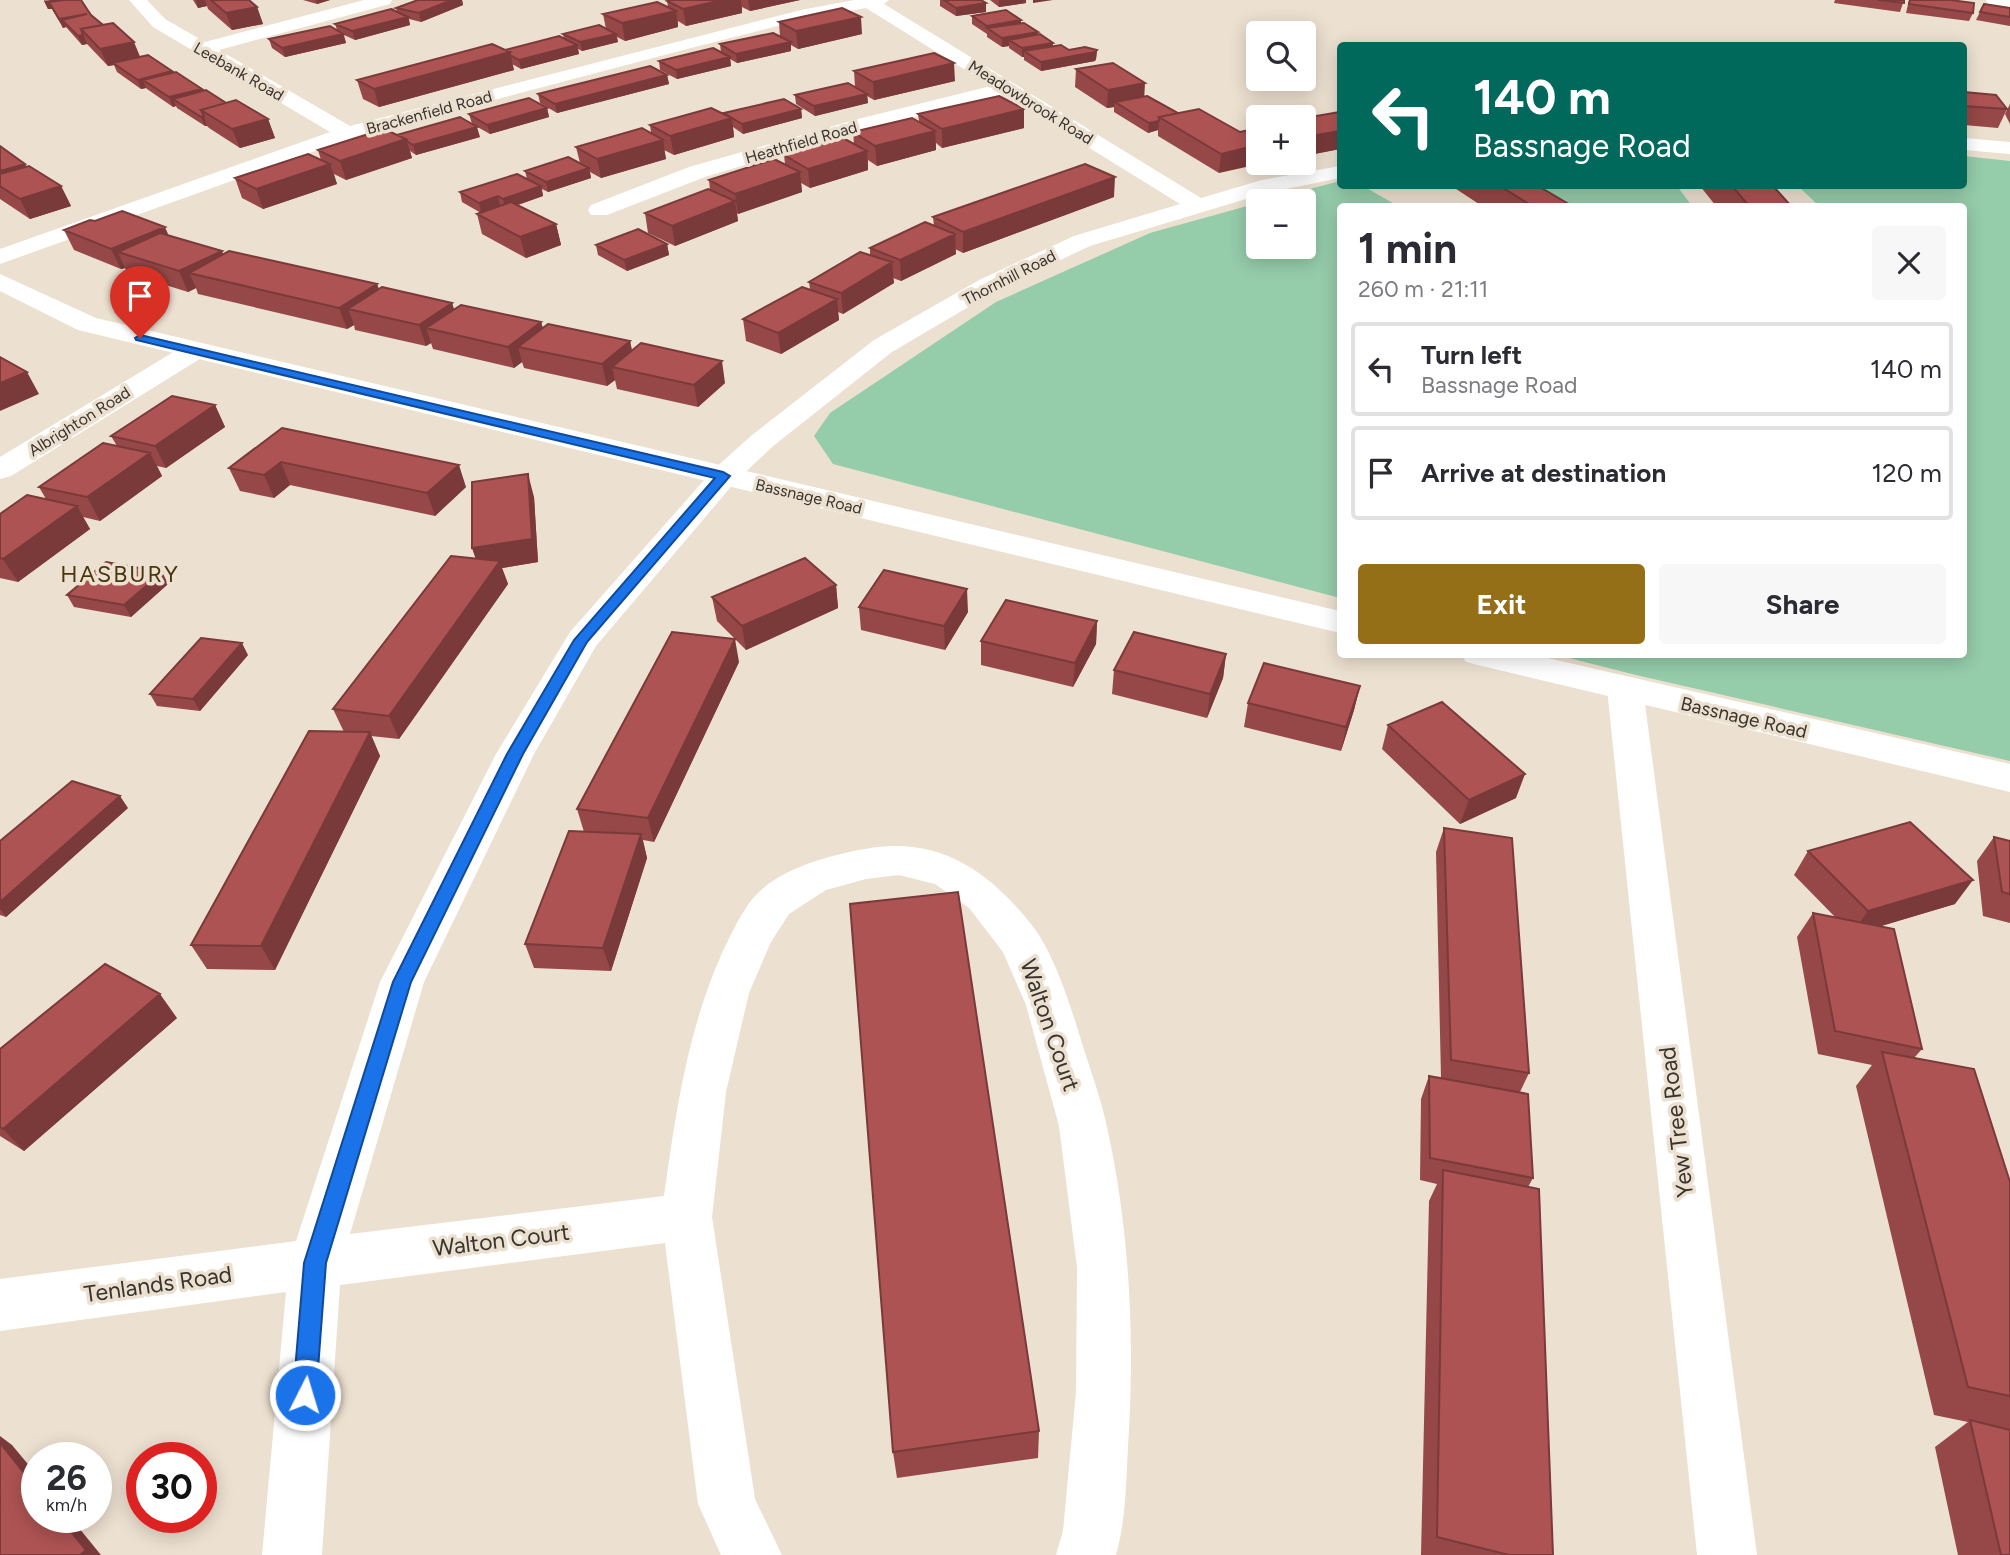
<!DOCTYPE html>
<html lang="en">
<head>
<meta charset="utf-8">
<style>
  :root { --surface:#fff; --page:#f7f7f7; --text:#2b2b33; --muted:#7c7c81; --line:#e1e1e2; --accent:#956e18 }
  body { margin:0; font-family:Figtree,sans-serif; background:var(--page); color:var(--text); height:100vh; display:flex; flex-direction:column; font-size:26px; white-space:nowrap }
  * { box-sizing:border-box; margin:0 }
  p { font-size:23px; color:var(--muted) }
  .icon { flex:none; width:38px; height:38px; fill:none; stroke:currentColor; stroke-width:2; stroke-linecap:round; stroke-linejoin:round }
  .map { position:relative; flex:1; overflow:hidden }
  .details { position:absolute; left:1337px; top:203px; width:630px; height:455px; display:flex; flex-direction:column; background:var(--surface); border-radius:7px; box-shadow:0 4px 18px #0003 }
  .details>* { flex:none }
  .guide { position:absolute; left:1337px; top:42px; width:630px; height:147px; border-radius:7px; box-shadow:0 4px 18px #0003; background:#00695c; color:#fff; overflow:hidden }
  .buttons { position:absolute; left:1246px; top:21px; display:grid; gap:14px }
  .buttons a { display:grid; place-items:center; width:70px; height:70px; border-radius:7px; background:var(--surface); box-shadow:0 4px 18px #0003; font-size:35px }
  .speed { position:absolute; left:21px; top:1442px; display:flex; gap:14px; font-size:35px; font-weight:700; text-align:center }
  .speed>* { display:grid; place-content:center; width:91px; height:91px; border-radius:50%; background:var(--surface); box-shadow:0 4px 18px #0003; line-height:1 }
  .speed small { font-size:18px; font-weight:400 }
  .speed .limit { border:10px solid #d22; background:#fff; color:#111 }
  .pin { position:absolute; display:grid; place-items:center; width:60px; height:60px; color:#fff; margin:-72px -30px; border-radius:50% 50% 50% 0; rotate:-45deg; box-shadow:0 0 7px #0007 }
  .pin .icon { rotate:45deg }
  .me { position:absolute; width:77px; margin:-38px; rotate:5deg; stroke-linejoin:round; filter:drop-shadow(0 0 5px #0008) }
  .turn { display:flex; align-items:center; gap:24px; height:147px; padding:0 21px; font-size:32px }
  .turn .icon { width:91px; height:91px; stroke-width:2.5 }
  .turn b { display:block; font-size:49px; line-height:60px }
  .round { display:grid; place-items:center; flex:none; width:74px; height:74px; border-radius:7px; background:var(--page) }
  .headline { display:flex; align-items:center; justify-content:space-between; height:119px; padding:0 21px }
  h1 { font-size:42px; font-weight:700; line-height:52px }
  .button { display:flex; gap:14px; margin-top:auto; padding:14px 21px }
  .button a { flex:1; height:80px; border-radius:7px; background:var(--accent); color:#fff; font-size:28px; font-weight:700; line-height:80px; text-align:center }
  .button a+a { background:var(--page); color:var(--text) }
  ul { padding:0; list-style:none }
  li { display:flex; align-items:center; gap:21px; height:94px; margin:0 14px 10px; padding:0 7px; border:4px solid var(--line); border-radius:7px }
  li div { flex:1 }
  li b { display:block; font-size:26px }
  li em { font-style:normal }
  .map>svg:first-child { display:block }
  .green { fill:#95ccaa }
  .lines { fill:none; stroke-linecap:round; stroke-linejoin:round }
  .minor { fill:#fff; fill-rule:evenodd }
  .tertiary { fill:#fff; fill-rule:evenodd }
  .wall { fill:#964747 }
  .shaded-wall { fill:#7a3a3a }
  .building { fill:#ae5353; stroke:#7a3a3a; stroke-width:2 }
  .route { fill:#1a73e8; stroke:#114b97; stroke-width:2 }
  .labels { text-anchor:middle; stroke-width:7; stroke-linejoin:round; paint-order:stroke }
  .far-street-label { font-size:16px; fill:#39342e; stroke:#ece0d0 }
  .street-label { font-size:19px; fill:#39342e; stroke:#ece0d0 }
  .quarter-label { font-size:23px; letter-spacing:2px; fill:#49360f; stroke:#ece0d0 }
  .near-street-label { font-size:23px; fill:#39342e; stroke:#ece0d0 }
</style>
</head>
<body>
<div class="map">
<svg width="2010" height="1555" viewBox="0 0 2010 1555">
  <rect width="100%" height="100%" fill="#ece0d0"/>
  <!-- green -->
  <path class="green" d="M1964 156 2010 161V761L1636 675 1557 655 1964 654V206H1819L1798 186H1964Z
    M1340 181V186H1363L1398 206H1340V598L833 464 814 436 830 413 996 302 1150 233 1258 203V247H1304V201H1264Z
    M1519 186H1677L1692 206H1550Z"/>
  <g class="lines">
    <!-- minor -->
    <path class="minor" d="M129 0H147L165 19 205 42 364 0H392L390 4 219 50 350 126 801 10 854 0H889L884 4 1201 198 1262 180 1340 166V178L1266 193 1090 246 999 289 892 352 772 447 735 482 596 646 534 754 424 982 350 1234 664 1196C676 1111 687 1032 722 953 732 933 742 909 758 893 784 866 841 852 877 847 946 839 994 876 1034 928 1055 956 1071 1007 1081 1040 1090 1069 1101 1098 1107 1127 1130 1231 1135 1340 1128 1447 1126 1483 1126 1520 1116 1555H1056L1063 1531 1076 1392 1077 1267 1059 1126 1026 1005 1003 952 969 908 935 884 899 875 866 879 826 890 789 914 771 942 749 993 726 1092 712 1217 755 1499 782 1555H721L698 1504 665 1243 340 1285 322 1555H262L286 1292 0 1331V1279L296 1241 380 982 496 754 570 632 713 470 752 435 874 340 981 279 1074 236 1180 204 1004 95 872 127 705 177 607 215H591L588 210 591 205 689 167 858 119 991 86 866 8 801 20 691 48 354 137 0 264V249L330 132 153 27Z
      M1986 0H2010V7L1988 4Z
      M1964 138 2010 142V154L1964 150Z
      M194 343 203 345 207 351 203 357 11 476 0 479V457L185 345Z
      M1625 677 1638 681 1643 689 1757 1555H1697L1607 689 1612 681Z"/>
    <!-- tertiary -->
    <path class="tertiary" d="M0 274 96 318 1340 611V633L78 330 0 291Z
      M1461 654H1530L2010 764V792L1478 665 1466 662Z"/>
  </g>
  <!-- wall -->
  <path class="wall" d="M44 0 91 15 140 57 172 71 173 73 203 91 226 103 268 119 275 138 240 148 209 128 207 126H205L177 108 176 106 173 107 147 89 146 88 141 89 117 72 114 65 108 66 87 44 82 45 66 27 63 28 52 9H48Z
    M193 0H249L257 7 263 24 232 30 208 9 207 6 198 8Z
    M303 0H330L317 4Z
    M418 0H462L463 5 421 22 409 19 410 25 355 40 344 35 346 43 285 57 272 48 269 39 337 30 335 24 397 12 396 8Z
    M670 0H800L750 11 742 7V13L686 26 678 21V27L625 41 617 37 618 42 582 51 578 49 579 54 521 69 512 64 514 70 379 107 363 99 357 80 564 39 563 34 606 29 603 14 668 7 667 1Z
    M940 0H981L986 12 956 16 940 6Z
    M990 0H1026V3L999 7Z
    M1835 0H1904L1900 12 1834 3Z
    M1909 0H1950L1973 13 1969 21 1906 13Z
    M1984 4 2010 8V26L1976 20Z
    M972 16 1021 20V23L1053 46 1069 50H1097L1096 59 1095 61 1041 71 1024 60V57H1022L1009 48V46L1002 47 987 37V34L972 24Z
    M779 22 862 34 798 49 791 45V51L737 63 730 59 731 66 677 79 660 70 659 61 721 52 720 44 780 37Z
    M1076 69 1144 96 1178 113 1240 132 1219 173 1158 136V130L1148 133 1114 112V107L1107 108 1075 87Z
    M854 71 955 81 874 100 867 96 868 103 815 116 796 104 795 95 855 87Z
    M667 75 669 84 557 113 540 103 538 94Z
    M1964 92 2007 109 1998 128 1964 125Z
    M2010 104V124L2005 114Z
    M547 108 549 117 490 134 472 124 469 114Z
    M801 109 802 118 743 134 733 127 734 137 674 155 664 150 666 159 601 178 590 172 591 178 548 192 542 189 543 196 518 205 556 224 561 245 526 258 482 234 477 214 481 213 462 202 460 192 527 179 525 171 580 163 576 147 651 133 650 125 724 114Z
    M1024 109V128L942 148 936 143V150L877 166 868 160V170L810 188 801 183 802 192 738 214 737 213 738 221 675 246 648 233 645 213 710 190 709 180 785 164 784 155 854 144 853 132 919 121 918 114Z
    M1340 112V149L1309 155 1304 151V118Z
    M397 135 480 137 416 155 410 151 412 158 346 180 334 174 337 184 263 209 242 198 235 178 321 160 318 150Z
    M0 146 27 167 61 186 71 206 30 219 0 199Z
    M1453 186H1538L1572 206H1482L1453 187Z
    M1700 186H1773L1791 206H1716Z
    M1114 197 963 253 955 249 956 254 901 281 893 278 894 283 843 314 838 312 839 320 781 354 746 341 743 319 810 289 809 282 870 255V248L934 226 933 217Z
    M95 221 168 235 223 254 377 284 379 289 452 303 454 309 541 322 543 328 630 341 632 350 725 383 698 407 617 389 615 380 607 386 524 368 522 362 514 368 433 349 431 343 426 346 355 330 354 325 347 329 198 294 196 288 188 292 127 273 125 268 121 269 74 250 64 230Z
    M667 244 669 255 627 271 598 255 596 245Z
    M215 405 225 427 166 468 157 466 162 476 100 521 83 517 90 529 18 582 0 578V514L46 499 39 487 117 446 111 436Z
    M282 428 466 487 435 516 290 485 274 498 240 491 229 468Z
    M534 497 538 562 502 568 508 584 399 739 371 736 380 756 275 970 207 969 191 945 344 732 333 709 476 558 472 548Z
    M162 572 168 584 131 617 74 607 67 595Z
    M836 585 838 608 746 650 717 621 712 597Z
    M859 607 968 612 945 650 861 630Z
    M1097 621 1096 644 1073 687 981 665V641Z
    M1226 654 1223 678 1207 718 1112 694 1114 670Z
    M248 655 200 711 157 706 150 694Z
    M739 662 654 842 643 840 647 858 611 971 534 968 525 944 584 832 577 809Z
    M1360 686 1354 710 1341 751 1244 727 1248 703Z
    M1388 725 1516 798 1460 824 1382 749Z
    M128 808 6 917 0 915V841Z
    M1444 828 1529 1073 1520 1092 1533 1178 1528 1187 1553 1555H1421L1429 1201 1437 1184 1420 1180 1421 1099 1429 1076 1441 1078 1436 852Z
    M1994 837 2010 841V923L1983 916 1977 861Z
    M1808 851 1955 904 1881 926 1922 1049 1914 1058 2010 1182V1555H1958L1935 1447 1968 1422 1934 1415 1856 1086 1872 1065 1818 1054 1797 937 1813 913 1835 917 1794 875Z
    M177 1018 24 1151 0 1136V1049Z
    M1039 1431 1038 1458 897 1478 893 1452Z"/>
  <!-- shaded-wall -->
  <path class="shaded-wall" d="M50 0H76L49 2 52 9H48L44 1Z
    M196 0H205L207 6 198 8Z
    M316 0H330L317 4Z
    M452 0H462L463 5 421 22 419 13Z
    M723 0H741L742 13 686 26 683 9Z
    M748 0H800L750 11Z
    M999 0H1026V3L999 7Z
    M1033 0H1053L1033 3Z
    M986 3V12L956 16V8Z
    M257 7 263 24 232 30 226 13Z
    M676 11 678 27 625 41 622 23Z
    M87 14 62 20 66 27 63 28 59 19Z
    M408 17 410 25 355 40 352 31Z
    M861 17 862 34 798 49 796 31Z
    M1021 20V29L987 28V34V26Z
    M1038 32V41L1009 40V46L1002 47V38Z
    M343 34 346 43 285 57 282 48Z
    M616 34 618 42 582 51 580 42Z
    M83 35 87 44 82 45 78 36Z
    M134 42 141 59 113 63 114 65 108 66 100 49Z
    M791 42V51L737 63 736 54Z
    M1053 43V52L1024 51V57H1022V48Z
    M577 45 579 54 521 69 519 60Z
    M1097 50 1096 59 1095 61 1041 71V62Z
    M510 52 514 70 379 107 374 89Z
    M730 57 731 66 677 79 676 70Z
    M954 63 955 81 874 100 873 82Z
    M172 71 176 80H143L146 88 141 89 138 80Z
    M667 75 669 84 557 113 555 104Z
    M1145 83 1144 101 1115 102 1114 107 1107 108 1108 90Z
    M202 89 206 98 173 99 176 106 173 107 169 97Z
    M867 94 868 103 815 116 814 106Z
    M547 108 549 117 490 134 487 125Z
    M801 109 802 118 743 134 742 124Z
    M1024 109V128L942 148V129Z
    M204 116 207 126H205L201 117Z
    M732 118 734 137 674 155 670 136Z
    M268 119 275 138 240 148 232 129Z
    M1159 121 1158 130 1148 133 1149 123Z
    M477 127 480 137 416 155 413 145Z
    M935 131 936 150 877 166 875 146Z
    M1340 131V149L1309 155 1311 136Z
    M406 139 412 158 346 180 340 161Z
    M663 140 666 159 601 178 597 159Z
    M1258 145V163H1264L1219 173 1221 154Z
    M867 151 868 170 810 188 808 169Z
    M25 164 35 183 0 186V171Z
    M330 164 337 184 263 209 256 189Z
    M589 168 591 178 548 192 546 182Z
    M800 172 802 192 738 214 735 194Z
    M1115 177 1114 197 963 253V232Z
    M61 186 71 206 30 219 20 199Z
    M541 186 543 196 505 209 503 199Z
    M498 196 500 206 481 213 479 203Z
    M735 201 738 221 675 246 672 226Z
    M556 224 561 245 526 258 520 237Z
    M165 227 174 248 118 252 125 268 121 269 111 249Z
    M955 234 956 254 901 281 900 260Z
    M667 244 669 255 627 271 624 260Z
    M222 251 230 271 189 273 196 288 188 292 179 271Z
    M892 262 894 283 843 314 841 293Z
    M377 284 384 305 348 309 354 325 347 329 339 308Z
    M837 299 839 320 781 354 778 333Z
    M452 303 458 324 426 328 431 343 426 346 419 325Z
    M541 322 547 344 518 347 522 362 514 368 508 347Z
    M630 341 634 363 612 367 615 380 607 386 602 364Z
    M722 361 725 383 698 407 694 385Z
    M27 372 39 394 0 411V383Z
    M215 405 225 427 166 468 155 446Z
    M150 453 162 476 100 521 87 497Z
    M281 462 290 485 274 498 264 475Z
    M459 465 466 487 435 516 427 493Z
    M528 474 534 497 538 562 502 568 508 584 399 739 389 716 480 571 472 548Z
    M77 506 90 529 18 582 3 559Z
    M162 572 168 584 131 617 124 605Z
    M836 585 838 608 746 650 742 626Z
    M967 589 968 612 945 650 944 626Z
    M1097 621 1096 644 1073 687 1075 663Z
    M735 639 739 662 654 842 648 818Z
    M242 643 248 655 200 711 193 699Z
    M1226 654 1223 678 1207 718 1210 694Z
    M1360 686 1354 710 1341 751 1346 727Z
    M370 732 380 756 275 970 261 946Z
    M1525 774 1516 798 1460 824 1469 800Z
    M120 796 128 808 6 917 0 909V902Z
    M641 834 647 858 611 971 603 948Z
    M1973 880 1955 904 1851 935 1868 911Z
    M160 994 177 1018 24 1151 3 1129Z
    M0 1436 12 1445 37 1475V1489L0 1443Z
    M59 1517H70L101 1555H80Z"/>
  <!-- building -->
  <path class="building" d="M63 0H81L91 15 103 25 81 29 83 35 78 36 62 20 87 14 59 19 49 2Z
    M211 0H249L257 7 226 13Z
    M418 0H452L419 13 396 8Z
    M670 0H723L683 9 667 1Z
    M944 0H981L986 3 956 8Z
    M1878 0H1904V3Z
    M1910 0H1950L1974 3 1973 13 1909 4Z
    M657 2 676 11 622 23 603 14Z
    M1984 4 2010 8V17L1980 12Z
    M842 8 861 17 796 31 779 22Z
    M391 9 408 17 352 31 335 24Z
    M1006 10 1021 20 987 26 972 16Z
    M113 23 134 42 100 49 81 29Z
    M1024 23 1038 32 1002 38 987 28Z
    M599 25 616 34 580 42 563 34Z
    M330 26 343 34 282 48 269 39Z
    M773 33 791 42 736 54 720 44Z
    M1040 34 1053 43 1022 48 1009 40Z
    M559 36 577 45 519 60 510 55V52L505 50Z
    M492 44 510 52 374 89 357 80Z
    M1061 45 1069 50 1085 47 1097 50 1095 52 1041 62 1024 51Z
    M713 48 730 57 676 70 659 61Z
    M934 53 954 63 873 82 854 71Z
    M148 55 172 71 138 80 113 63Z
    M1113 63 1145 83 1108 90 1076 69Z
    M650 66 667 75 555 104 538 94Z
    M176 72 202 89 169 97 143 80Z
    M848 83 867 94 814 106 795 95Z
    M206 90 226 103 201 110 204 116 201 117 173 99Z
    M1964 92 1996 95 2007 109 1964 106Z
    M999 96 1024 109 942 129 918 114Z
    M1147 96 1178 113 1159 117V121L1149 123 1115 102Z
    M529 98 547 108 487 125 469 114Z
    M784 99 801 109 742 124 724 113Z
    M236 100 268 119 232 129 201 110Z
    M711 108 732 118 670 136 650 125Z
    M1199 109 1240 132 1258 128V145L1221 154 1159 117Z
    M1340 112V131L1311 136 1304 130V118Z
    M460 117 477 127 413 145 407 141 406 139 397 135Z
    M912 118 935 131 875 146 853 132Z
    M642 128 663 140 597 159 576 147Z
    M384 129 406 139 340 161 318 150Z
    M843 138 867 151 808 169 784 155Z
    M0 146 25 164 0 171Z
    M308 154 330 164 256 189 235 178Z
    M568 157 589 168 546 182 525 171Z
    M774 159 800 172 735 194 709 180Z
    M1085 164 1115 177 963 232 933 217Z
    M29 166 61 186 20 199 0 186V174Z
    M517 174 541 186 503 199 498 196 479 203 460 192Z
    M1500 186H1538L1572 206H1532Z
    M1732 186H1773L1791 206H1749Z
    M708 189 735 201 672 226 645 213Z
    M511 202 556 224 520 237 477 214Z
    M122 211 165 227 111 249 64 230 90 220 95 221Z
    M925 222 955 234 900 260 870 248Z
    M638 229 667 244 624 260 596 245Z
    M160 233 222 251 179 271 118 252Z
    M229 251 377 284 339 308 189 273Z
    M860 252 892 262 841 293 809 282Z
    M382 287 452 303 419 325 348 309Z
    M802 287 837 299 778 333 743 319Z
    M461 305 541 322 508 347 426 328Z
    M548 324 630 341 602 364 518 347Z
    M641 343 722 361 694 385 612 367Z
    M0 357 27 372 0 383Z
    M172 396 215 405 155 446 111 436Z
    M282 428 459 465 427 493 281 462 264 475 229 468Z
    M103 443 150 453 87 497 39 487Z
    M528 474 532 539 472 548V482Z
    M27 495 77 506 3 559 0 558V514Z
    M451 556 500 561 389 716 333 709Z
    M805 558 836 585 742 626 712 597Z
    M106 562 162 572 124 605 67 595Z
    M884 570 967 589 944 626 859 607Z
    M1006 600 1097 621 1075 663 981 641Z
    M672 632 735 639 648 818 577 809Z
    M1134 632 1226 654 1210 694 1114 670Z
    M201 638 242 643 193 699 150 694Z
    M1264 663 1360 686 1346 727 1248 703Z
    M1442 702 1525 774 1469 800 1388 725Z
    M309 731 370 732 261 946 191 945Z
    M72 781 120 796 0 902V841Z
    M1910 822 1973 880 1868 911 1808 851Z
    M1444 828 1512 838 1529 1073 1451 1060Z
    M569 831 641 834 603 948 525 944Z
    M1994 837 2010 841V894L2002 892Z
    M958 892 1039 1431 893 1452 850 904Z
    M1813 913 1894 929 1922 1049 1835 1031Z
    M105 964 160 994 3 1129 0 1127V1049Z
    M1882 1052 1974 1069 2010 1182V1396L1968 1387Z
    M1429 1076 1528 1094 1533 1178 1430 1158Z
    M1443 1170 1539 1189 1553 1555H1509L1437 1537Z
    M1970 1420 2010 1430V1555H2001Z
    M0 1443 37 1489V1517H59L86 1550 80 1555H0Z"/>
  <!-- route -->
  <path class="route" d="M140 335 723 472 730 476 587 642 523 754 411 982 326 1263 316 1395 313 1404 305 1407 297 1404 293 1395 304 1263 393 982 507 754 574 640 715 478 136 340 135 338Z"/>
  <g class="labels">
    <!-- far-street labels -->
    <g class="far-street-label">
      <text transform="translate(239 71) rotate(30)" y="6">Leebank Road</text>
      <text transform="translate(1031 102) rotate(32)" y="6">Meadowbrook Road</text>
      <text transform="translate(429 112) rotate(-15)" y="6">Brackenfield Road</text>
      <text transform="translate(801 142) rotate(-16)" y="6">Heathfield Road</text>
      <text transform="translate(1009 277) rotate(-27)" y="6">Thornhill Road</text>
      <text transform="translate(79 421) rotate(-32)" y="6">Albrighton Road</text>
      <text transform="translate(809 496) rotate(13)" y="6">Bassnage Road</text>
    </g>
    <!-- street labels -->
    <g class="street-label">
      <text transform="translate(1744 717) rotate(13)" y="7">Bassnage Road</text>
    </g>
    <!-- quarter labels -->
    <g class="quarter-label">
      <text x="120" y="582">HASBURY</text>
    </g>
    <!-- near-street labels -->
    <g class="near-street-label">
      <text transform="translate(1050 1025) rotate(71)" y="8">Walton Court</text>
      <text transform="translate(1676 1122) rotate(-97)" y="8">Yew Tree Road</text>
      <text transform="translate(501 1240) rotate(-7)" y="8">Walton Court</text>
      <text transform="translate(158 1284) rotate(-8)" y="8">Tenlands Road</text>
    </g>
  </g>
</svg>
<div class="buttons">
<a><svg class="icon" aria-label="search" viewBox="0 0 24 24"><circle cx="10" cy="10" r="6"/><path d="M15 15l6 6"/></svg></a>
<a>+</a>
<a>−</a>
</div>
<div class="speed"><div>26<small>km/h</small></div><div class="limit">30</div></div>
<div class="pin" style="left:140px;top:338px;background:#d93025"><svg class="icon" aria-label="arrive" viewBox="0 0 24 24"><path d="M6 21V4h12l-3 4 3 4H6"/></svg></div>
<svg class="me" style="left:305px;top:1395px" viewBox="-20 -20 40 40"><circle r="17" fill="#1a73e8" stroke="#fff" stroke-width="3"/><path d="M0-11L8 9 0 5-8 9z" fill="#fff"/></svg>
<div class="guide">
<div class="turn"><svg class="icon" aria-label="left" viewBox="0 0 24 24"><path d="M17 20v-9H6M10 6l-5 5 5 5"/></svg><div><b>140 m</b>Bassnage Road</div></div>
</div>
<section class="details">
<div class="headline"><div><h1>1 min</h1><p>260 m · 21:11</p></div><a class="round"><svg class="icon" aria-label="close" viewBox="0 0 24 24"><path d="M6 6l12 12M18 6L6 18"/></svg></a></div>
<ul>
<li><svg class="icon" aria-label="left" viewBox="0 0 24 24"><path d="M17 20v-9H6M10 6l-5 5 5 5"/></svg><div><b>Turn left</b><p>Bassnage Road</p></div><em>140 m</em></li>
<li><svg class="icon" aria-label="arrive" viewBox="0 0 24 24"><path d="M6 21V4h12l-3 4 3 4H6"/></svg><div><b>Arrive at destination</b></div><em>120 m</em></li>
</ul>
<div class="button"><a>Exit</a><a>Share</a></div>
</section>
</div>
</body>
</html>
